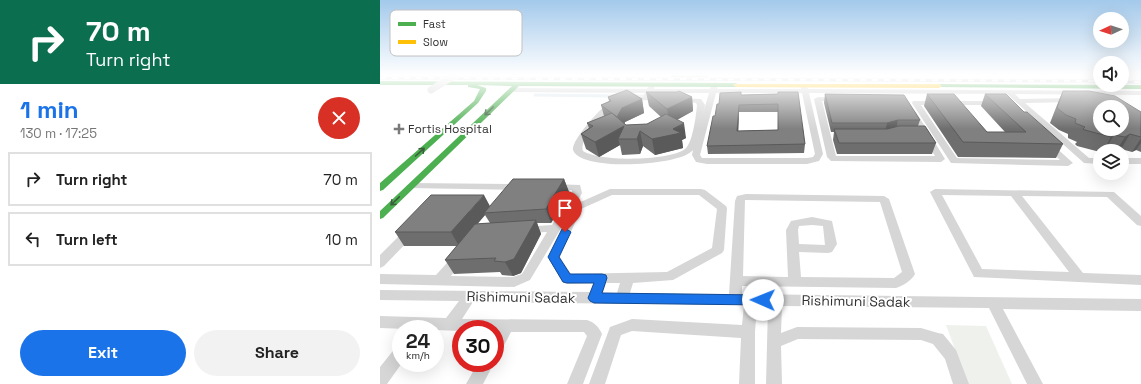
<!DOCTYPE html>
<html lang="en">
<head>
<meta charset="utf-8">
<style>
  :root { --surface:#fff; --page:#f2f2f2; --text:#222; --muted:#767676; --line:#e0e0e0; --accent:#1a73e8 }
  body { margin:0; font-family:"Space Grotesk",sans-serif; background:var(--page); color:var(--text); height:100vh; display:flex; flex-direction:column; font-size:15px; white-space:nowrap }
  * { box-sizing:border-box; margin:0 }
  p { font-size:13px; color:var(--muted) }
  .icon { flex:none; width:22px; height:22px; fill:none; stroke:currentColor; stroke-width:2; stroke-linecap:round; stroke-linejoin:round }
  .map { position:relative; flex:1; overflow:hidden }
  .drawer { display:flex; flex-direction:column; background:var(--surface); width:380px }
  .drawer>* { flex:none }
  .hud { background:#0b6e4f; color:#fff; overflow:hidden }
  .needle { width:26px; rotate:266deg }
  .fabs { position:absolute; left:713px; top:12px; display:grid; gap:8px }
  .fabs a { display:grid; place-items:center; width:36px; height:36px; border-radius:50%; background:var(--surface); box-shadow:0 4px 16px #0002; font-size:20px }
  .speed { position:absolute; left:12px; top:320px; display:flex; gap:8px; font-size:20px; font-weight:700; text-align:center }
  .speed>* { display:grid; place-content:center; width:52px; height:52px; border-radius:50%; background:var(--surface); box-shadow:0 4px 16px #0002; line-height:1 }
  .speed small { font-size:10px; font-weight:400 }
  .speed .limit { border:6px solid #d22; background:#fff; color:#111 }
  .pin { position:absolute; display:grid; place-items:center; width:34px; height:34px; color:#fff; margin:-41px -17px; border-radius:50% 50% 50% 0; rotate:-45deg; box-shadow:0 0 4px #0007 }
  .pin .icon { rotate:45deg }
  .me { position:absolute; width:44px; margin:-22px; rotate:271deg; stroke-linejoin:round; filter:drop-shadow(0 0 3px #0008) }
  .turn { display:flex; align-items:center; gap:14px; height:84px; padding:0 20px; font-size:18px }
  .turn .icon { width:52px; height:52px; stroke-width:2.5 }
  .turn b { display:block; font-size:28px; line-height:34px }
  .round { display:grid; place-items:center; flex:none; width:42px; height:42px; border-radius:21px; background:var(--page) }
  .headline { display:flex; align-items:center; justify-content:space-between; height:68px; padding:0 20px }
  h1 { font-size:24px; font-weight:700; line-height:30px; color:var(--accent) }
  .cta { display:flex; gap:8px; margin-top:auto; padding:8px 20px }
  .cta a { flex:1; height:46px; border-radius:24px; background:var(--accent); color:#fff; font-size:16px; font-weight:700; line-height:46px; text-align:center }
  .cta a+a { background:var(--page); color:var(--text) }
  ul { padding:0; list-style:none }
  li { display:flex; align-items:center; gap:12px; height:54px; margin:0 8px 6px; padding:0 12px; border:2px solid var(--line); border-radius:0px }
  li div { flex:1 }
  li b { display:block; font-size:15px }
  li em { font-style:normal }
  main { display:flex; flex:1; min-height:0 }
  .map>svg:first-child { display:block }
  .green { fill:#eff2ec }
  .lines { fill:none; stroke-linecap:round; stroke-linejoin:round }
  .stream { stroke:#dde8ef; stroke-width:3 }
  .street { fill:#d6d6d6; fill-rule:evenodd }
  .fast { fill:#4caf50; fill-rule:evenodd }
  .slow { fill:#ffc107; fill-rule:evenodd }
  .rail-casing { stroke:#bebebe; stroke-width:3 }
  .rail { stroke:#fff; stroke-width:2; stroke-dasharray:6; stroke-linecap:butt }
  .street-bridge { stroke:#d6d6d6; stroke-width:7 }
  .wall { fill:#6e6e6e; fill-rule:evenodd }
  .shaded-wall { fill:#5a5a5a }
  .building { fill:#808080; stroke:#5a5a5a; fill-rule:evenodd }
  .oneway { stroke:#3b5e3c }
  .route { fill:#1a73e8; stroke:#114b97 }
  .poi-dot { fill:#7a7a7a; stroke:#fff; stroke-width:1.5 }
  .labels { text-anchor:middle; stroke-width:4; stroke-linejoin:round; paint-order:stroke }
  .poi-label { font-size:12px; fill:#323232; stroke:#fff; text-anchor:start }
  .near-street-label { font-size:14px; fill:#323232; stroke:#fff }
  .key { fill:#fff; stroke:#c2c2c2; stroke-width:1 }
  .key-label { font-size:11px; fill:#323232 }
</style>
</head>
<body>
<main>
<section class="drawer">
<div class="hud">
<div class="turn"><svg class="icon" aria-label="right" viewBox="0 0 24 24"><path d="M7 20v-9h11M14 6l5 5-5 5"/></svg><div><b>70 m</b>Turn right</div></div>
</div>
<div class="headline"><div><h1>1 min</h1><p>130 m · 17:25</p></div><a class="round" style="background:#d93025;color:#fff"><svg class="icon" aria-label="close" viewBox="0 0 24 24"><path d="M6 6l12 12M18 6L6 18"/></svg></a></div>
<ul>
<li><svg class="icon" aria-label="right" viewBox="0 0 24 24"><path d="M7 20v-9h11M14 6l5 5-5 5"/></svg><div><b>Turn right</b></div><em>70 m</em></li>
<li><svg class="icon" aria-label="left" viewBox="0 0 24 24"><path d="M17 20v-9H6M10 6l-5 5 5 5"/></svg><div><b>Turn left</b></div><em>10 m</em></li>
</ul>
<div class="cta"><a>Exit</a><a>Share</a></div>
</section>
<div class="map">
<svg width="761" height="384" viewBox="0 0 761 384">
  <rect width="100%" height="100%" fill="#fff"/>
  <!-- green -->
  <path class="green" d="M566 325 606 326 632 384H588Z"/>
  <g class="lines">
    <!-- stream -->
    <path class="stream" d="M155 95 235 96
      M252 96H269"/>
    <!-- street -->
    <path class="street" d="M335 82 338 84 337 89H421V86L424 84 426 85 428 89 761 91V95L635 94 640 99 695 98V102H692L645 103 709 158H720V164L704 163 627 94 429 93 443 154 439 161 427 164H327L316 162 312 155 313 150C301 166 200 172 193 150 191 141 219 110 227 104L233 101 237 103C228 112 198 138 203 151 219 162 290 161 305 149 313 143 316 115 317 105L316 103 298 100V98L321 99 325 105 323 113 329 93H272L268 100 248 101 244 99 246 98 263 97 265 93 131 92 128 90 131 88 267 89 270 84 272 83 275 85 274 89H330L332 84ZM336 93H422L435 154 433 157 427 158H322L320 155Z
      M438 97 457 98 461 100 457 102 442 101 456 156H555L528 112 532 110 536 112 565 159 561 162 451 161 447 157 434 99Z
      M533 101H560V105H541L577 158 680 160 665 146 669 143 672 144 693 163 688 166 571 163 532 103Z
      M577 101H614L618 103 614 105H577Z
      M742 158H761V164H742Z
      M31 183 139 184 144 187 139 190 28 188 26 186Z
      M173 184 200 185 202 193 196 204 230 189H321L325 190 346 206 347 208 344 250 342 253 293 280 253 283 250 293 349 294 355 201 357 196 366 194 504 196 509 199 535 274C532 280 523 286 516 288L362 286V294L761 299V311L623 309 663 384H647L609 308 402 306 401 333 417 327 541 328 558 333 563 334 576 350 589 384H573L565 359 553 344 541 340 418 339 401 346 402 384H386L388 306 377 305 375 332V384H359L361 338 252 331 241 335 225 384H209L230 327 252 319 362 325 364 305 93 302 82 319 207 320C214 322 219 327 222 334L203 384H187L207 336 204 332H131L120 353 115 355 116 332 115 329H81V331L0 328V316L66 318 79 301 0 300V290L210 292 213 283 187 284 182 282 168 257 183 225 150 280 134 287 0 284V274L56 275 75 254 79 253 83 254 85 257 71 276 133 277 142 274 167 232 143 233 141 230 143 227 172 225 192 193V190L170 189 168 187 170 185ZM232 195H319L337 209 332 248 287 272 191 274 180 257 201 209ZM365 200 500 202 522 272 514 278 421 277 419 252 448 253 452 252 457 244 452 221 432 217 411 221 406 230 408 277 363 276ZM432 225 443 226 445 245 419 244 418 230 419 226ZM226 283H240L237 293H223Z
      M555 189 734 192 761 216V226L757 225 727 197 642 196 703 273 761 275V285L594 277 550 192ZM562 195 631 196 689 272 602 269Z
      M30 228 34 229 36 232 34 235 4 266 0 268V255L26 229Z
      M21 345 22 363 7 384H0V367L16 347Z
      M98 363H114L103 384H86Z"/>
    <!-- fast -->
    <path class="fast" d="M289 75H330L327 77H292Z
      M0 81 356 83 359 85 356 87 139 86 3 218 0 219V211L132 86 97 85 106 88V91L98 103 3 190 0 191V183L94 101 100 89 88 87V85H0Z
      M559 84 761 85V89L557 87 556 86Z"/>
    <!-- slow -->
    <path class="slow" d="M354 84H559L562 86 559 88 356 87 353 85Z"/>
    <!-- rail casing -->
    <g class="rail-casing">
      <path id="rail" d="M0 78 720 81
        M742 82H761"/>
    </g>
    <!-- rail -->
    <use href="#rail" class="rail"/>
    <!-- street-bridge -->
    <path class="street-bridge" d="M51 90 75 75"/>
  </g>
  <!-- wall -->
  <path class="wall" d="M683 91 761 112V152L756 150 752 152 741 149 738 151H731L725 150 724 151H720V152L697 146 695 144 697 142 688 138V134L679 130 670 123 677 105Z
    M266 92 312 97 313 111 297 119 306 138 302 140 303 148 275 155 263 146 260 154 242 155 240 145 219 157 206 149 201 134 209 128 207 123 224 116 221 105 229 101 228 97 262 99 264 113 245 122 244 124 246 125 267 124 281 117 269 106Z
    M398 94 425 144 424 153 328 154 327 146 335 116 361 95ZM359 112H398V130L358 131Z
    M445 94 540 120 538 126 556 143 552 154H457L453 140 454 132H451L444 103Z
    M547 94 607 132H625L601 106 605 94 644 112 683 144 676 158 578 157 544 106Z
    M184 179 189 192 171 223H157L161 234 141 273 133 276 122 275 120 272 74 274 65 260 77 246H24L15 232 110 206ZM105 215 110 223 97 224Z"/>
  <!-- shaded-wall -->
  <path class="shaded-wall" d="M312 97 313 111 290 124 287 109Z
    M262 99 264 113 245 122 243 127 244 126 238 139 240 145 219 157 215 142 240 129 237 117 242 108Z
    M359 105V112L358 139 357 131Z
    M518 120 516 130 505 132 507 123Z
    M304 123 306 138 302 140 303 148 275 155 272 139Z
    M260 131 263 146 260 154 257 139Z
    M750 134 741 149 736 151 745 137Z
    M734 135 725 150 723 151 731 137Z
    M761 138V143L756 150 752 152Z
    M184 179 189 192 171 223 166 209Z
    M104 195 111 208 104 213 105 215 79 246 71 232Z
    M156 220 161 234 141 273 133 276 125 262Z"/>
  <!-- building -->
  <path class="building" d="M247 90 262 99 242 108 237 117 221 105 231 101 228 97Z
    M299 91 312 97 287 109 266 92H297Z
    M683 91H709L735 96 761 112V137L750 134 745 137 734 135 731 137 705 130 703 129 705 127 695 123 696 119 686 115 677 108ZM720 107H742V129H720Z
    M361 92V95L398 94V92H418L425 144 327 146 333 116H335L337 104H339L340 93ZM398 104V130L357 131 359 105Z
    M445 94 524 95 540 120H518L507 123H452Z
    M547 94H574L607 132H646L605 94H626L644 112H647L683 144 583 142Z
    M232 113 246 125 267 124 286 114 304 123 293 129 301 133 272 139 260 131 257 139H238L244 126 215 142 201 134 213 126 207 123Z
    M519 126H545L556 143H459L454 129H507Z
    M133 179H184L166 209 104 213Z
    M51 195H104L71 232H15Z
    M156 220 134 259 125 262 114 261 116 258 65 260 95 224Z"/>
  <!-- one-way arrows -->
  <defs><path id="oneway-shaft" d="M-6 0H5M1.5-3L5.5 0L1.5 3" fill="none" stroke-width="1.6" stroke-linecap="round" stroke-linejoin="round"/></defs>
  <g class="oneway">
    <use href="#oneway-shaft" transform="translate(109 111) rotate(136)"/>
    <use href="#oneway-shaft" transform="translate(40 152) rotate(-42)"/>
    <use href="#oneway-shaft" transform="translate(15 201) rotate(136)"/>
  </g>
  <!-- sky -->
  <linearGradient id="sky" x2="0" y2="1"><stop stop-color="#a3c9eb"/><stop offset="0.58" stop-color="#fff"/><stop offset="1" stop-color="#fff" stop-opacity="0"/></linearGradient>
  <rect width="761" height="129" fill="url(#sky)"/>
  <!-- route -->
  <path class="route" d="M185 228 191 232 179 257 190 274H222L226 275 227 278 222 293 383 295 388 297 389 300 388 304 383 305 214 303 210 301 208 298 214 283H187L183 282 168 257 182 229Z"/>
  <!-- markers -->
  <path class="poi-dot" d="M17 123h4v4h4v4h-4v4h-4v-4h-4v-4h4z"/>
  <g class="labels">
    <!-- poi labels -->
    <g class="poi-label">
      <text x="28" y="133">Fortis Hospital</text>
    </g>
    <!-- near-street labels -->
    <g class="near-street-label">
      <text transform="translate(141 297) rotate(1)" y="5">Rishimuni Sadak</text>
      <text transform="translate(476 301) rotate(1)" y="5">Rishimuni Sadak</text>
    </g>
  </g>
  <!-- legend -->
  <rect x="10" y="10" width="132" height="46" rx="6" class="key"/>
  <rect x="18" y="22" width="18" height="4" fill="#4caf50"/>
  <rect x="18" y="40" width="18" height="4" fill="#ffc107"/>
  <g class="key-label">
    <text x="43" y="28">Fast</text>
    <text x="43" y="46">Slow</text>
  </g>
</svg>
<div class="fabs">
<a><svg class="needle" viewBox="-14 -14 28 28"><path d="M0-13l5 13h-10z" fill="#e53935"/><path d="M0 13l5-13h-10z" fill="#767676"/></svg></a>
<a><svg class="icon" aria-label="sound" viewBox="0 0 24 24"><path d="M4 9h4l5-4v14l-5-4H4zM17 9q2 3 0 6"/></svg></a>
<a><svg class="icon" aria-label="search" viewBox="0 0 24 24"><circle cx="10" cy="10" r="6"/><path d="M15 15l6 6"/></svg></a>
<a><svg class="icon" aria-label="layers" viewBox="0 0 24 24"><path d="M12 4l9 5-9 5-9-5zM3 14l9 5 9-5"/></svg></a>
</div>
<div class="speed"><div>24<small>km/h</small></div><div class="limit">30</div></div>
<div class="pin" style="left:185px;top:232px;background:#d93025"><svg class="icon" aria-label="arrive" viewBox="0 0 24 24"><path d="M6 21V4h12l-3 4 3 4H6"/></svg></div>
<svg class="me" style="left:383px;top:300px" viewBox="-20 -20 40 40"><circle r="19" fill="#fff"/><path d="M0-13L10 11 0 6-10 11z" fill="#1a73e8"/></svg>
</div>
</main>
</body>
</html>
